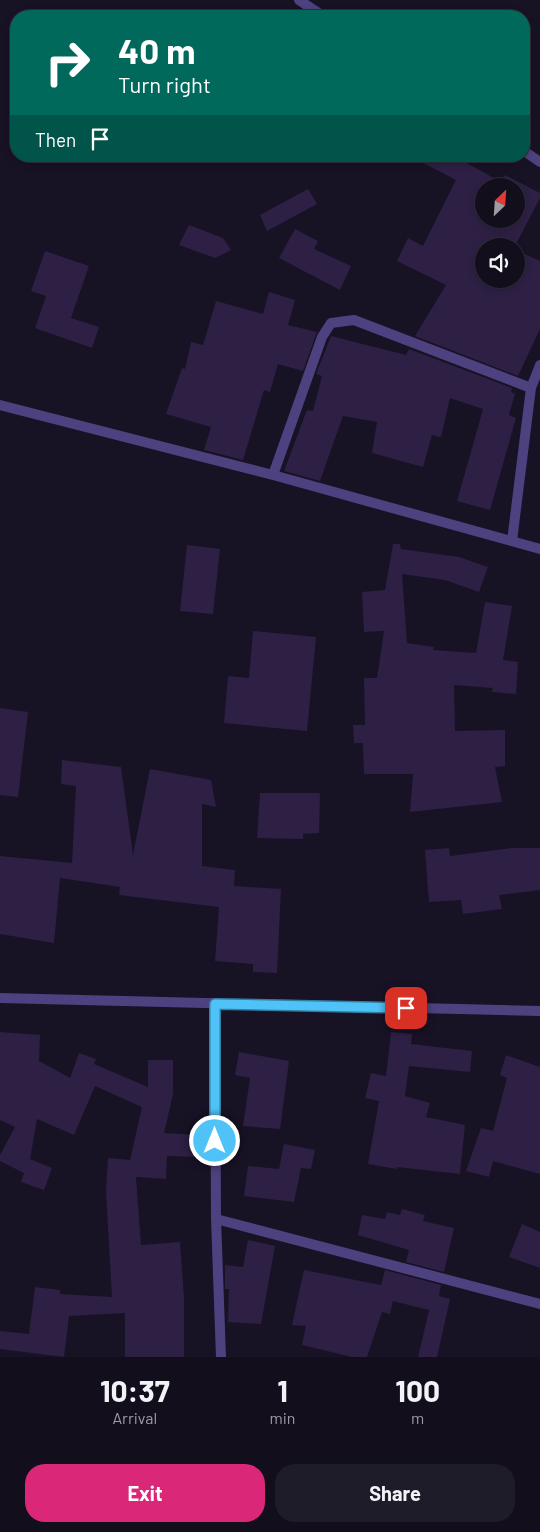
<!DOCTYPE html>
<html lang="en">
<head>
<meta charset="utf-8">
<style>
  :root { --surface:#120e1c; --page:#1f1c29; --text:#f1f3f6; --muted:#9c9ca3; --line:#312e3b; --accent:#db2777 }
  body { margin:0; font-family:Barlow,sans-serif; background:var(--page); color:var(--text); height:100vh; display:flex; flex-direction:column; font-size:19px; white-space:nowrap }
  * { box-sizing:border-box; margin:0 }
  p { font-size:16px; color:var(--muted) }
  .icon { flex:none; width:28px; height:28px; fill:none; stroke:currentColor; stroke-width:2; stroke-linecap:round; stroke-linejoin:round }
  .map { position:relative; height:1357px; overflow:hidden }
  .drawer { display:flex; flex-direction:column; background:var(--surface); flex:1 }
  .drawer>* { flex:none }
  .guide { position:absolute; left:10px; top:10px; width:520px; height:152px; border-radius:20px; box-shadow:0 2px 8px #0003,0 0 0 1px var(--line); background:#00695c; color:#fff; overflow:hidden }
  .needle { width:32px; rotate:25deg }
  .buttons { position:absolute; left:475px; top:178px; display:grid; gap:10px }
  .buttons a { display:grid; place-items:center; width:50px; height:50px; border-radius:50%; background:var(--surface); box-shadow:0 2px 8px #0003,0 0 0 1px var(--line); font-size:25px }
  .pin { position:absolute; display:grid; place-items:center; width:42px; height:42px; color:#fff; margin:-21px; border-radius:10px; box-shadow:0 2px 8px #0006 }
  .me { position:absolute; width:55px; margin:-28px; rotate:0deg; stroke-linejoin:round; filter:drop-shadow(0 0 4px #0008) }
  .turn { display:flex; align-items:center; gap:18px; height:105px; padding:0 25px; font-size:22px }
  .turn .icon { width:65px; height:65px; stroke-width:2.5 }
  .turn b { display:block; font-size:35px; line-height:42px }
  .then { display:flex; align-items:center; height:48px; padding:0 25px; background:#0003; gap:10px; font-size:19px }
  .eta { display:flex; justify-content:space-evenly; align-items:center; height:85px; text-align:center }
  .eta b { font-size:30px; font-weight:700; line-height:35px }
  .cta { display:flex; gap:10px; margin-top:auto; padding:10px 25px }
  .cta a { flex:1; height:58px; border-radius:20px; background:var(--accent); color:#fff; font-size:20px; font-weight:700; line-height:58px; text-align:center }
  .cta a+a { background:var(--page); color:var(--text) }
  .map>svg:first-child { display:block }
  .building { fill:#2d2044; fill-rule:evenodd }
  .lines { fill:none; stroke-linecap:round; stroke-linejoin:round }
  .street { stroke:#4d427f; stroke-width:10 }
  .route-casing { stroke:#337fa1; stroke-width:12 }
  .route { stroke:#4fc3f7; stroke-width:9 }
</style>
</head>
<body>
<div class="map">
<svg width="540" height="1357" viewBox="0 0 540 1357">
  <rect width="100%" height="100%" fill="#181225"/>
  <!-- building -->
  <path class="building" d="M410 156H454L501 182 505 175 540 193V198L515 246H484V279H516V250L540 261V329L518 376 415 336 446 285 397 261 408 238 423 246 456 180ZM484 186H516V219H484Z
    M308 189 317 204 267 231 260 215Z
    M189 225 223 238 231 250 215 258 179 245Z
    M295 229 318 241 314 249 351 266 340 290 279 258Z
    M45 251 89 266 71 318 99 327 92 348 35 328 46 296 31 291Z
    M269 292 295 300 288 325 317 332 303 371 278 364 270 392 264 390 243 460 204 450 211 427 166 414 182 368 185 369 191 342 203 345 216 301 263 314Z
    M331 336 406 355 409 349 512 388 511 392 515 394 509 415 516 418 490 510 457 501 483 409 450 398 441 437 432 435 423 467 372 453 377 422 343 416 320 481 284 471 307 410 313 411 322 376 316 374Z
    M393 544H400L401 549 459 557 488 567 479 592 445 580 402 574 407 643 434 647 433 650 476 653 485 602 512 606 503 660 518 662 516 694 492 692 493 688 454 685 455 731 505 730V766L495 767 502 802 410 812 413 774H364L363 743H354L353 725H365L364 678H377L384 631 364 632 362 592 385 590Z
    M187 545 220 549 213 614 180 611Z
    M253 631 316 637 307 731 224 723 228 676 249 678Z
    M0 708 28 712 18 797 0 795Z
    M62 760 121 767 133 855 150 769 211 780 216 807 202 804V866L235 870 234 886 281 889 277 973 253 972V964L215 961 219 907 119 895 120 887 60 878 54 943 0 934V856L72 863 76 786 61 784Z
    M260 793H320L319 833 303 834V839L257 838Z
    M449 848 450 856 511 848H540V890L499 895 502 909 463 914 461 900 429 902 425 850Z
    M0 1032 40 1035 39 1061 70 1078 79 1053 96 1059 94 1064 148 1087V1060H173V1094L164 1133 198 1135V1157L167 1156 166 1179 136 1177 141 1245 180 1242 184 1298V1357H125V1313L69 1316 64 1357 0 1349V1331L29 1334 35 1287 60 1290V1294L112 1297 106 1191 108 1158 130 1160 142 1107 95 1086 74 1135 37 1119 30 1159 52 1168 44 1190 21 1182 24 1173 0 1161V1155L15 1127 0 1120Z
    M391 1032 412 1034 411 1044 472 1051 470 1072 409 1066 405 1096 430 1103 426 1117 465 1125 460 1174 397 1167V1169L368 1164 379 1101 365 1098 371 1073 386 1076Z
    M239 1052 289 1061 280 1129 243 1126 250 1078 235 1075Z
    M506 1055 540 1067V1174L493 1161 489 1177 466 1171 481 1128 493 1131 507 1078 500 1075Z
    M284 1144 315 1150 311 1169 301 1168 294 1202 244 1196 248 1166 279 1169Z
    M402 1209 425 1215 423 1221 454 1228 444 1272 406 1262 409 1250 358 1235 362 1215 385 1219 387 1212 400 1215Z
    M522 1224 540 1232V1268L509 1257Z
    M248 1240 275 1246 261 1324 228 1322 229 1289H225V1265L243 1267Z
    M304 1270 381 1285 385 1270 441 1285 439 1296 450 1299 437 1357H418L429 1310 393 1301 390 1314 382 1312 367 1357H352L302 1345 306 1326 292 1325Z"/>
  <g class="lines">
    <!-- street -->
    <path class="street" d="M299 0 323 16
      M524 151 540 162
      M0 405 273 475 540 549
      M273 475 322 337 331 323 354 320 531 388
      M512 541 531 388 540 365
      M0 998 540 1011
      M215 1004 216 1219 221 1357
      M216 1219 540 1304"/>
  </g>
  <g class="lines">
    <!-- route casing -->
    <g class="route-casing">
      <path id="route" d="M215 1141V1004L406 1008"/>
    </g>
    <!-- route -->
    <use href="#route" class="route"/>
  </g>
</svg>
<div class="buttons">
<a><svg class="needle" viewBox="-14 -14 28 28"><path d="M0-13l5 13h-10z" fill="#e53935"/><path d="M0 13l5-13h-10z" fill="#9c9ca3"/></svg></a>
<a><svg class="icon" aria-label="sound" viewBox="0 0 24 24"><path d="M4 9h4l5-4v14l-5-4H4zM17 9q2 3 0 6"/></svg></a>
</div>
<div class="pin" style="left:406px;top:1008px;background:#d93025"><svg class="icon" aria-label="arrive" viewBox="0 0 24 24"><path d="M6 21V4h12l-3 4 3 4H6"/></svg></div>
<svg class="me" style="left:215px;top:1141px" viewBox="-20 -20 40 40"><circle r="17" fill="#4fc3f7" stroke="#fff" stroke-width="3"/><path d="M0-11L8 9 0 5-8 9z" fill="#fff"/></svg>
<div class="guide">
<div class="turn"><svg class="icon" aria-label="right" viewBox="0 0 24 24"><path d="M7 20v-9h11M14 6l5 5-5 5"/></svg><div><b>40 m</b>Turn right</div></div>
<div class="then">Then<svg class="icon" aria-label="arrive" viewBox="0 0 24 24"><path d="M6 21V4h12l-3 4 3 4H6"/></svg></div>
</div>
</div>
<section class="drawer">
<div class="eta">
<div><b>10:37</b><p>Arrival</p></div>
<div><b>1</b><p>min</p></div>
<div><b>100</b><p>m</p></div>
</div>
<div class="cta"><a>Exit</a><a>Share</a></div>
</section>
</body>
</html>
